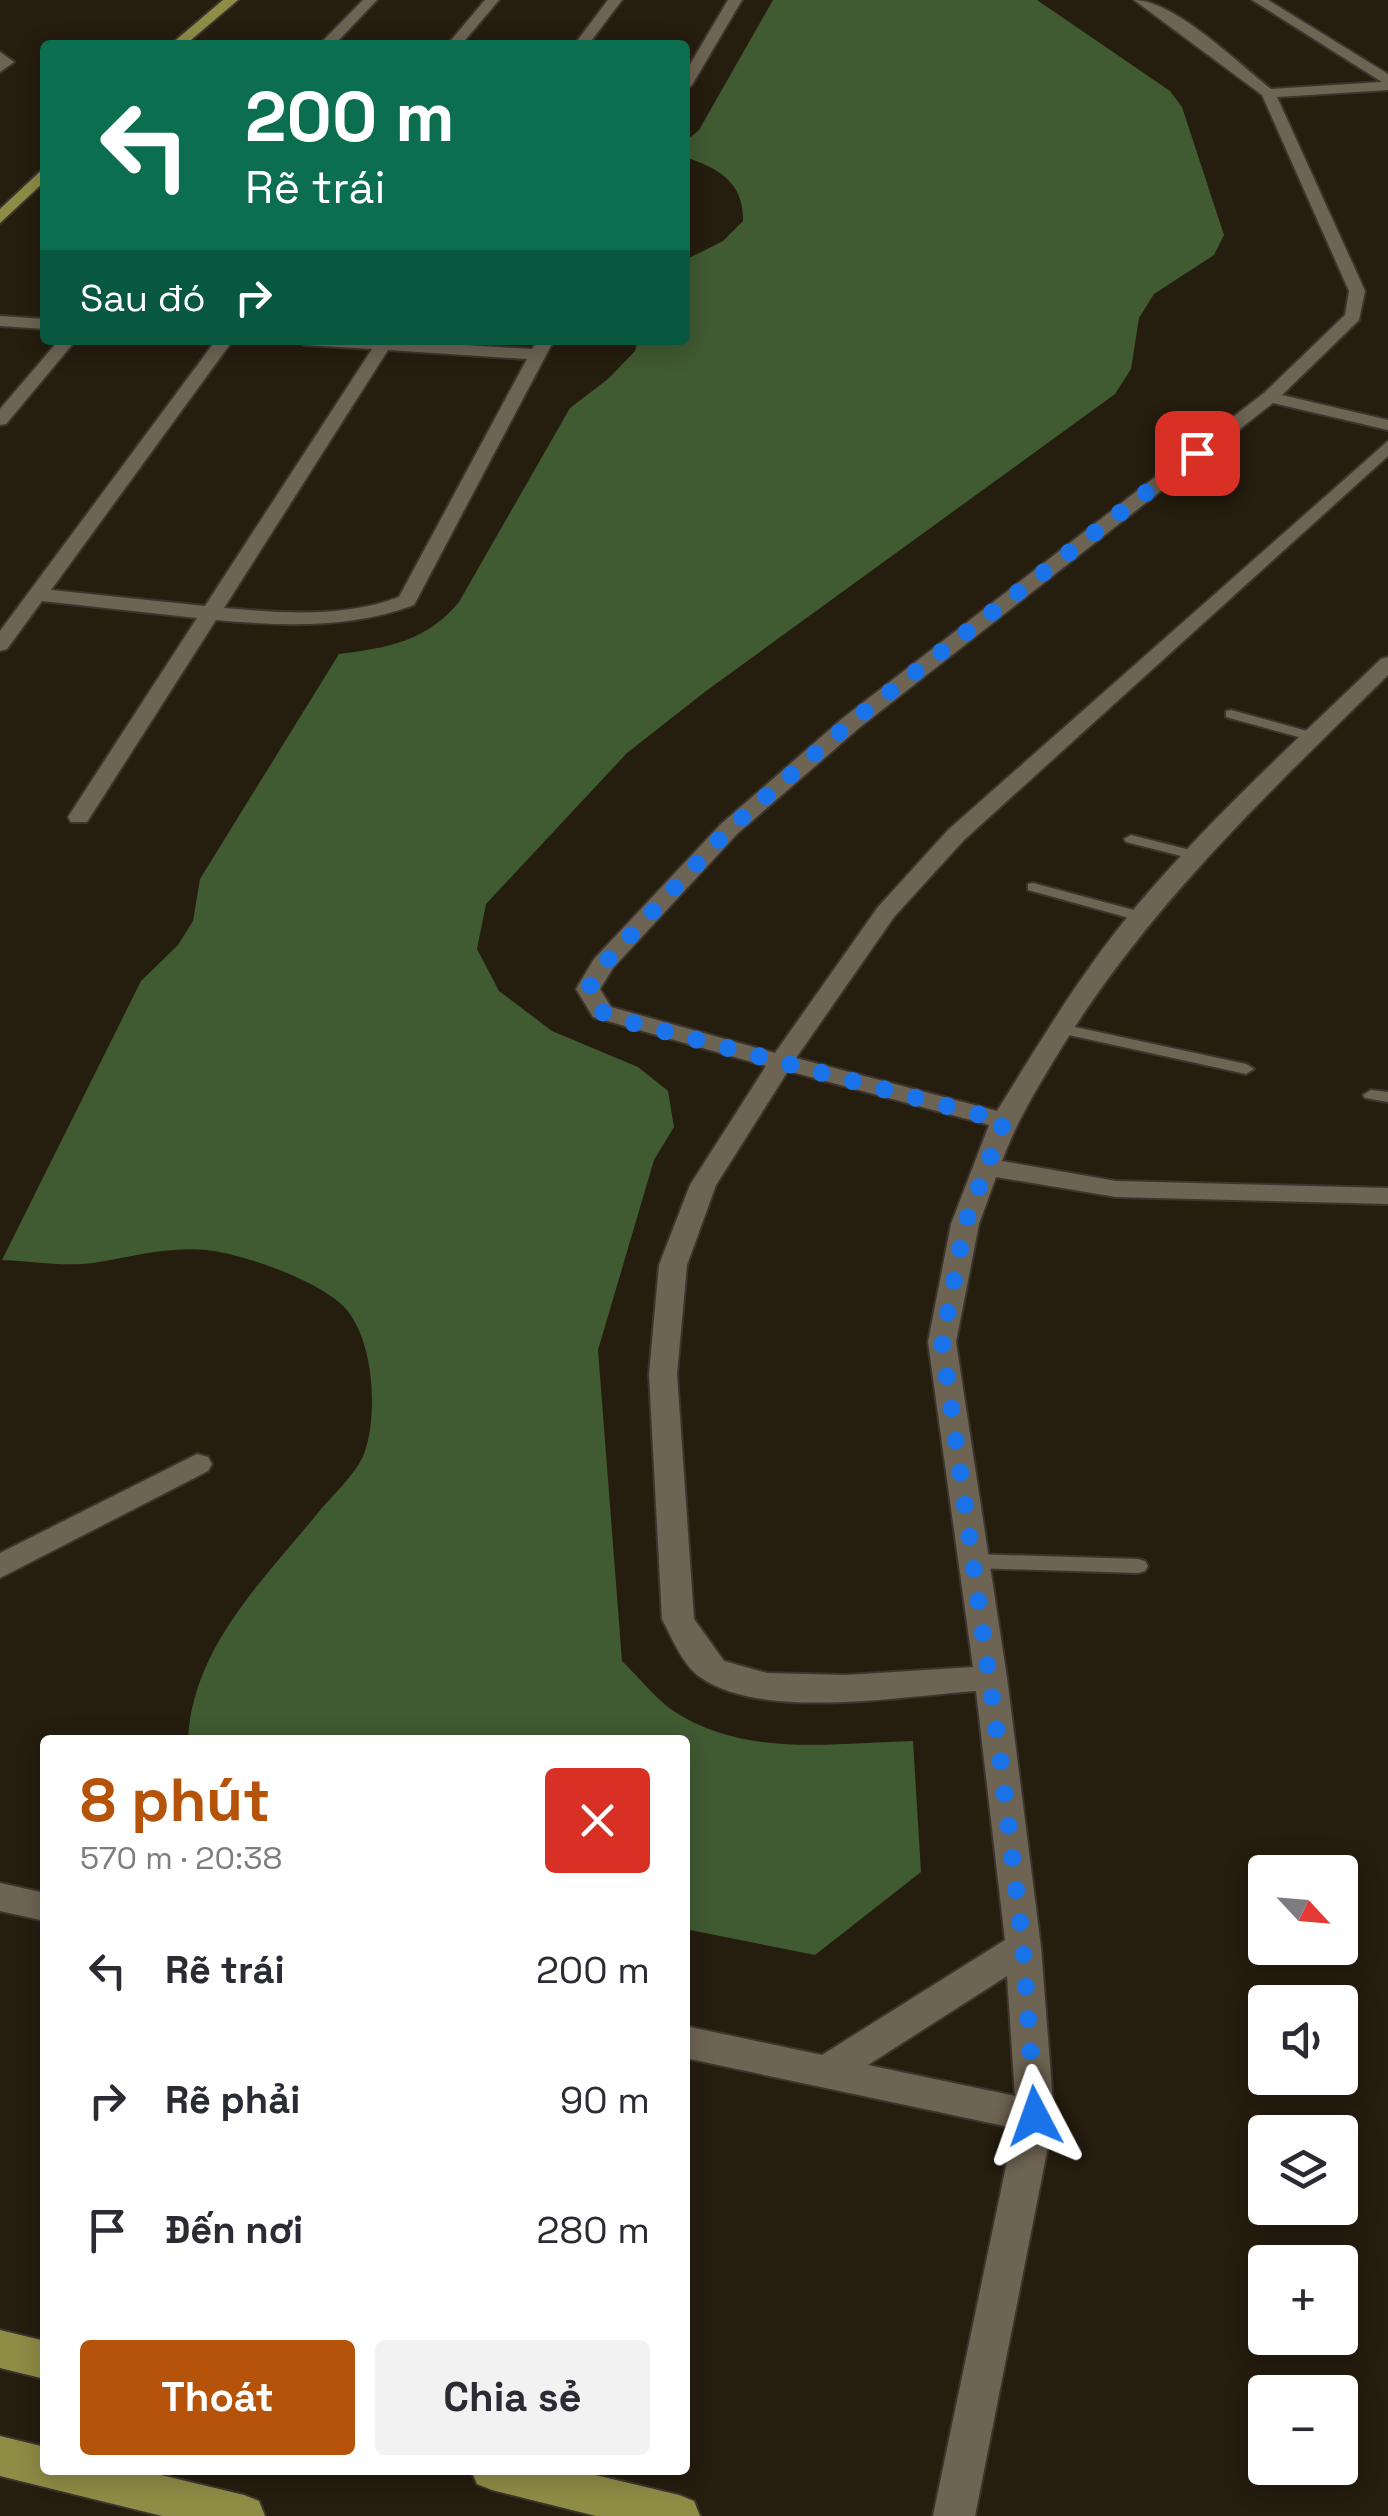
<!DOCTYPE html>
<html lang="vi">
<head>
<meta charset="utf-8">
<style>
  :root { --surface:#fff; --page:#f2f2f3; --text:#2b2b33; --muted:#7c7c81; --accent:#b45309 }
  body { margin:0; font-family:"Space Grotesk",sans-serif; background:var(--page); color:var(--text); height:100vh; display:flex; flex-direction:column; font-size:38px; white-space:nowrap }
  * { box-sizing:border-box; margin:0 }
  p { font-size:32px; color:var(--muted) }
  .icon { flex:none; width:55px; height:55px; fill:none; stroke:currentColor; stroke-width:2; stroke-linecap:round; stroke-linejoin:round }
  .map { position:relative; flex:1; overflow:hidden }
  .sheet { position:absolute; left:40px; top:1735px; width:650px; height:740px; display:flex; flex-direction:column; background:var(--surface); border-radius:10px; box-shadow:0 5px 25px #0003 }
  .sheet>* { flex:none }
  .hud { position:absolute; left:40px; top:40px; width:650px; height:305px; border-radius:10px; box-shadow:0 5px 25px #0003; background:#0b6e4f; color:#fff; overflow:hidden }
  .needle { width:65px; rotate:116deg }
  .buttons { position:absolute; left:1248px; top:1855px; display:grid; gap:20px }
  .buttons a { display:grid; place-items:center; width:110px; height:110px; border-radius:10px; background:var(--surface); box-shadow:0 5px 25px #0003; font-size:50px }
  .pin { position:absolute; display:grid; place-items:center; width:85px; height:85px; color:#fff; margin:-42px; border-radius:20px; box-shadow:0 5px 15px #0006 }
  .me { position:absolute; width:110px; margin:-55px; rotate:356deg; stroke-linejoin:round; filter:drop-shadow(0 0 8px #0008) }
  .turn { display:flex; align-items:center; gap:35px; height:210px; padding:0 40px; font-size:45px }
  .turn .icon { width:130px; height:130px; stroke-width:2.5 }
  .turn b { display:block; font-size:70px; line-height:85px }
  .then { display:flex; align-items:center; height:95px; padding:0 40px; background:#0003; gap:20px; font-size:38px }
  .round { display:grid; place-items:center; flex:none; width:105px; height:105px; border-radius:10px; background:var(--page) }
  .summary { display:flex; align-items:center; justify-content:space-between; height:170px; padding:0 40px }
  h1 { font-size:60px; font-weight:600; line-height:75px; color:var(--accent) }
  .action { display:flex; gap:20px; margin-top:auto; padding:20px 40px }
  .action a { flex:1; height:115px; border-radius:10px; background:var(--accent); color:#fff; font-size:40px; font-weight:600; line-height:115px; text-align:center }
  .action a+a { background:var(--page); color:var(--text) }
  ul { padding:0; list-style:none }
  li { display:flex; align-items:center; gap:30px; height:130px; padding:0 40px }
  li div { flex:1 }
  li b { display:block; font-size:38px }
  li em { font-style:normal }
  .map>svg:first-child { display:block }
  .water { fill:#405a32 }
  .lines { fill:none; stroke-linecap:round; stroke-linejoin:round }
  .service-casing { stroke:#3c352e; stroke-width:4 }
  .minor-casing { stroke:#3c352e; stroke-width:4 }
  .trunk-casing { stroke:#3c352e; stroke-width:4 }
  .service { fill:#6e6453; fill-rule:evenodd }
  .minor { fill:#6e6453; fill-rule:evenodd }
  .trunk { fill:#8f8c46; fill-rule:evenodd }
  .route { stroke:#1a73e8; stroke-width:18; stroke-dasharray:0 32.4 }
</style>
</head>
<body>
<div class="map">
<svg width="1388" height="2516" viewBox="0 0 1388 2516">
  <rect width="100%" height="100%" fill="#251d0e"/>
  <!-- water -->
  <path class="water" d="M773 0H1037L1170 91 1182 107 1224 235 1214 255 1154 294 1139 318 1131 369 1115 394 706 691 627 753 486 904 477 949 499 991 552 1031 638 1067 668 1091 674 1127 654 1160 598 1350 622 1661C638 1676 654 1697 672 1710 743 1758 832 1743 913 1741L921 1872 815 1955 685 1929V1740H188C192 1649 262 1581 317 1514 331 1497 356 1474 364 1454 379 1413 374 1332 340 1303 311 1278 243 1254 206 1250 167 1246 131 1257 93 1263 65 1267 31 1261 2 1260L141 981 178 945 193 921 200 879 339 654C387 648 427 641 459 602L570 408 608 379 635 351 638 340H685V260L723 241 743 221C744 182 718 168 685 157V142L699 130Z"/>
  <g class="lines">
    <!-- service casing -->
    <g class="service-casing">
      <path id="service" d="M1231 710 1318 734 1320 737 1313 741 1226 717V711Z
        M1131 835 1198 852 1200 855 1193 859 1126 842 1124 839Z
        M1033 883 1145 913 1148 916 1140 921 1028 890V884Z
        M1061 1024 1246 1064 1254 1069 1246 1074 1055 1032 1053 1029Z
        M1371 1090 1388 1092V1102L1365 1098 1363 1095Z
        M972 1554 1138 1559 1145 1561 1148 1566 1145 1571 1138 1573 972 1568 965 1566 962 1561 965 1556Z"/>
    </g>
    <!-- minor casing -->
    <g class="minor-casing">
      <path id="minor" d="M363 0H377L334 45H319Z
        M485 0H499L461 45H447Z
        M608 0H622L588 45H574Z
        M728 0H742L692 85 685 89V73Z
        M1134 0C1174 0 1238 63 1271 89L1382 82 1252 0H1268L1388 74V90L1277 97 1365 291 1359 320 1282 395 1388 420V430L1273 403 859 728 737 834 613 968 600 989 611 1007 775 1053 878 907 948 830 1388 441V456L964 840 894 917 796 1058 997 1111C1040 1042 1082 971 1134 909 1209 819 1297 740 1381 659L1388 657V675C1268 794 1152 902 1062 1047 1039 1085 1017 1120 1002 1161L1116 1181 1388 1188V1204L1116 1197 996 1177 979 1224 956 1342 1007 1678 1041 1947 1054 2116 975 2516H933L1014 2128 685 2058V2026L822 2055 1005 1940 976 1691C903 1696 762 1721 700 1677 682 1664 672 1638 662 1619L649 1374 659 1265 690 1185 766 1066 593 1017 576 989 594 959 721 824 843 718 1264 393 1345 315 1349 291 1262 95ZM788 1071 989 1125 951 1224 928 1342 973 1667 846 1675 767 1673 724 1661 694 1619 677 1374 687 1265 716 1185ZM1007 1976 1015 2096 868 2065Z
        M0 52 14 62 0 72Z
        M0 316 45 319V329L0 326Z
        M59 340H76L6 424 0 425V409Z
        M216 340H233L51 590 205 606 372 349 304 345 296 340H384L532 349 538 340H554L414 605C350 629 283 626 216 620L87 822H71L68 817 197 618 42 601 7 649 0 651V631ZM388 350 527 359 399 597C344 618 282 613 224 608Z
        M197 1454 208 1457 212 1464 208 1471 0 1578V1553Z
        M0 1883 45 1893V1921L0 1911Z"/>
    </g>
    <!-- trunk casing -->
    <g class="trunk-casing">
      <path id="trunk" d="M223 0H238L185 45H170Z
        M45 167V181L0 223V209Z
        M0 2330 45 2341V2379L0 2368Z
        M0 2436 45 2447V2470H140L244 2495 259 2501 265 2516H162L0 2476Z
        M471 2470H574L679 2495 694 2501 700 2516H596L492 2490 477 2484Z"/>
    </g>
    <!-- service -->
    <use href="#service" class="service"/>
    <!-- minor -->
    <use href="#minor" class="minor"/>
    <!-- trunk -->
    <use href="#trunk" class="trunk"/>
  </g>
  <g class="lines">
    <!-- route -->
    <path class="route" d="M1035 2116 1023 1947 1000 1755 942 1342 965 1224 1004 1121 626 1021 602 1012 588 989 604 964 729 829 850 723 1197 453"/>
  </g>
</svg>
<div class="buttons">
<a><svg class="needle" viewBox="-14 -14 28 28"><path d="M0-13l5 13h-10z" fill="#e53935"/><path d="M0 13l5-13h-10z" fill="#7c7c81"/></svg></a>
<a><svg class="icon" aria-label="sound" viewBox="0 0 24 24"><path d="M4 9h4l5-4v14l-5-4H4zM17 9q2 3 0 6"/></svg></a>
<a><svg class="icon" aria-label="layers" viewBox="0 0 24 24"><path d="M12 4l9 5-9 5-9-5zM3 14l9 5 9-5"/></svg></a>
<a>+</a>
<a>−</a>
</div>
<div class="pin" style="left:1197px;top:453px;background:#d93025"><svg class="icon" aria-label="arrive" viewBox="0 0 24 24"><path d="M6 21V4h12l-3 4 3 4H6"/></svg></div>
<svg class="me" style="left:1035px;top:2116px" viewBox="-20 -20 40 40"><path d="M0-17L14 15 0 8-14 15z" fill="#1a73e8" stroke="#fff" stroke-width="4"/></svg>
<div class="hud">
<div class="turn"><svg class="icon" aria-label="left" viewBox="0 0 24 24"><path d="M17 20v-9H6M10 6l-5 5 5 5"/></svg><div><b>200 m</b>Rẽ trái</div></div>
<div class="then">Sau đó<svg class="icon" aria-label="right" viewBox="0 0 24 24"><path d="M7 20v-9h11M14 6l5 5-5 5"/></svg></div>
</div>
<section class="sheet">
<div class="summary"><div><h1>8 phút</h1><p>570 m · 20:38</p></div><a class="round" style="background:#d93025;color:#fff"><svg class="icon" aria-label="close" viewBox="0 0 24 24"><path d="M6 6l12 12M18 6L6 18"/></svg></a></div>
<ul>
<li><svg class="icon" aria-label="left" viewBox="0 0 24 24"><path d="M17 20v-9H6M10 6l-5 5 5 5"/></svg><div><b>Rẽ trái</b></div><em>200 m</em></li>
<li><svg class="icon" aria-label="right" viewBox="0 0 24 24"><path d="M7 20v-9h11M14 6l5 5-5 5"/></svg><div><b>Rẽ phải</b></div><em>90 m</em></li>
<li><svg class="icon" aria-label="arrive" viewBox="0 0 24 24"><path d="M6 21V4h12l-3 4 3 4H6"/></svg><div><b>Đến nơi</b></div><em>280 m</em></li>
</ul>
<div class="action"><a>Thoát</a><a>Chia sẻ</a></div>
</section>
</div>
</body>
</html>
